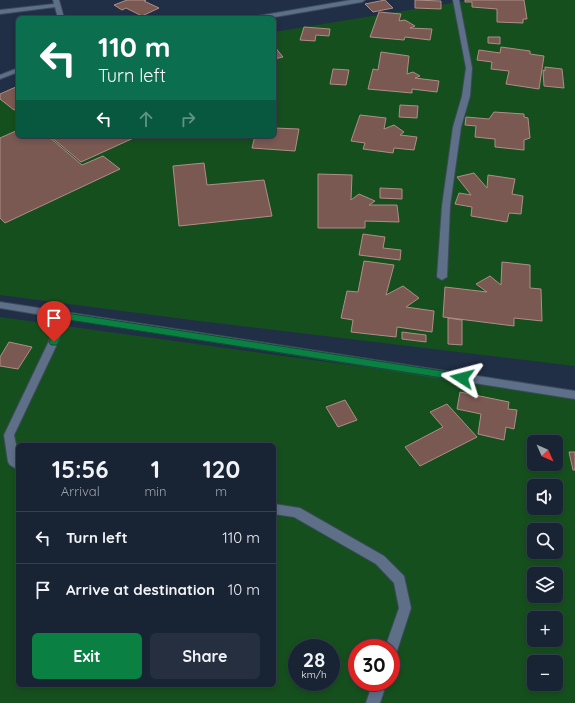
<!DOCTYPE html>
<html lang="en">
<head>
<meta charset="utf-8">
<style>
  :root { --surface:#182334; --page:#252f40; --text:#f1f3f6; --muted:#9fa4ac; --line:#36404f; --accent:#0b8043 }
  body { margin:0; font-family:Quicksand,sans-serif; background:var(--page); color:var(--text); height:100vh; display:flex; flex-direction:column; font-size:15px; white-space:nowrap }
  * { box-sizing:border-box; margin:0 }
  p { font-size:13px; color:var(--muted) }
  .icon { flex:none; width:22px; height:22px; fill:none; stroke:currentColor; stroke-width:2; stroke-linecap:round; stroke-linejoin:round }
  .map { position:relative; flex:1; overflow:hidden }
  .details { position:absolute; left:16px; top:443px; width:260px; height:244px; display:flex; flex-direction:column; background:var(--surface); border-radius:6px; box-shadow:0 2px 6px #0003,0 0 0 1px var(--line) }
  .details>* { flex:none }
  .hud { position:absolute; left:16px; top:16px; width:260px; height:122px; border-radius:6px; box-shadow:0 2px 6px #0003,0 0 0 1px var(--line); background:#0b6e4f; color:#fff; overflow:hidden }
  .needle { width:26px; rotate:135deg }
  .buttons { position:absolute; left:527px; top:435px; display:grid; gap:8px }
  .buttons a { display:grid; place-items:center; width:36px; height:36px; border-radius:6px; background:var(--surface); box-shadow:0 2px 6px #0003,0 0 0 1px var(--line); font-size:20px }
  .speed { position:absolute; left:288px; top:639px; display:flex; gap:8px; font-size:20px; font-weight:700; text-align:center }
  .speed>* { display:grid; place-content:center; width:52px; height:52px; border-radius:50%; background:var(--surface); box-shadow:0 2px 6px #0003,0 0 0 1px var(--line); line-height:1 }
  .speed small { font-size:10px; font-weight:400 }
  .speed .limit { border:6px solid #d22; background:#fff; color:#111 }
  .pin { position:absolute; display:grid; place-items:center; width:34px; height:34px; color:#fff; margin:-41px -17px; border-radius:50% 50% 50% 0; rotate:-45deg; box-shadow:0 0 4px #0007 }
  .pin .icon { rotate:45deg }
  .me { position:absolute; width:44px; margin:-22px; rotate:279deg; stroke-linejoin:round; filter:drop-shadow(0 0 3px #0008) }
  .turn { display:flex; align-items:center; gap:14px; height:84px; padding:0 16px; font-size:18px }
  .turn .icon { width:52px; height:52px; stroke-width:2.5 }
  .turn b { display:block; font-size:28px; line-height:34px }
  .lanes { display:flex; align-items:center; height:38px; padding:0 16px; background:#0003; justify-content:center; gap:20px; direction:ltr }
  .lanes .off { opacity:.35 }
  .eta { display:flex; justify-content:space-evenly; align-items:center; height:68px; text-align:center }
  .eta b { font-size:24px; font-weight:800; line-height:28px }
  .primary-button { display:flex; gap:8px; margin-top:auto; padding:8px 16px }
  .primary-button a { flex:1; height:46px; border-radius:6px; background:var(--accent); color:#fff; font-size:16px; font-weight:800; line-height:46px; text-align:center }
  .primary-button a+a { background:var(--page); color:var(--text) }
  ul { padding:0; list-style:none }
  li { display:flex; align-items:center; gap:12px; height:52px; padding:0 16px; border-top:1px solid var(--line) }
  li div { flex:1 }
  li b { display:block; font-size:15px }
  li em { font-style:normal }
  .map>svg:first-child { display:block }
  .green { fill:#164f1e; fill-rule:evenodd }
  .building { fill:#795952; stroke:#b08d86 }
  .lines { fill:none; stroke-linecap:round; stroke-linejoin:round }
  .street-casing { stroke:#3e4a5d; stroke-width:2 }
  .secondary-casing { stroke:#3e4a5d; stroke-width:2 }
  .street { fill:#5e6f88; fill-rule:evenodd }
  .secondary { fill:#5e6f88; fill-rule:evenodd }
  .route { fill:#0b8043; stroke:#07532c }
</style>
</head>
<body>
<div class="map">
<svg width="575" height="703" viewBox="0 0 575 703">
  <rect width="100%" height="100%" fill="#202f45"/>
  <!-- green -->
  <path class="green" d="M471 0H575V366L199 321 0 295V97L18 91V136H274V32Z
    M0 317 575 396V703H0ZM534 442H556V464H534ZM18 445H274V685H18ZM534 486H556V508H534ZM534 530H556V552H534ZM534 574H556V596H534ZM534 618H556V640H534ZM297 648H331V682H297ZM357 648H391V682H357ZM534 662H556V684H534Z"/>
  <!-- building -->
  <path class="building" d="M127 0H146L144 1 159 8 142 16 126 8 122 10 114 5Z
    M385 0 393 8 373 12 365 4Z
    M415 0 441 1V9L415 8Z
    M465 0H524L527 19H523V23L497 22V9L472 7V2H465Z
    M379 12 401 14 399 21 405 20 415 26 410 28 432 29 430 40 405 37 404 40 370 37Z
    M304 27 330 29 329 36 316 35 315 41 300 40Z
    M488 37H500V44L488 43Z
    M274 46 283 57 274 59Z
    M501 47 530 51V54L544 56 539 89 506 84 509 71 491 69 492 62 477 60 479 50 500 53Z
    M381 52 409 56 407 74 413 72 420 76 415 78 439 81 437 92 412 89V93L368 89 373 69 378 70Z
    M545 67 562 69 564 88 544 86 543 70 545 71Z
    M333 69 349 70 346 85 330 84Z
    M18 86V108L14 110 0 99V94Z
    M400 105 418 106 417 118 399 117Z
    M494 112 524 114V117L528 118 530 138 524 140V150L495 147V139L475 137 476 126 465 125 466 117 489 119Z
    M360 115 386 118 384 129 394 125 404 132 400 135 417 137 414 150 394 148 393 153 363 149 365 143 351 141Z
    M274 128 299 129 295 151 252 148 255 136H274Z
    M18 130V136H48L82 165 103 156 120 169 5 223 0 218V138Z
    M50 136H138L81 162Z
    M204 163 207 185 264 180 272 216 179 226 173 166Z
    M474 173 487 188 488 175 515 179 512 194 523 196 521 214 509 213 507 222 471 216 472 207 455 204 459 193 471 195 457 177Z
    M318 174 352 175 351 200 359 194 375 201 369 205H397L399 222 365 221V228H318Z
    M380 188 402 189V199L380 198Z
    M363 234 385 237 383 248 401 250 400 260 359 255Z
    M364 261 394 265 386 295 403 286 419 298 406 307 434 311 432 332 397 327 396 337 351 332 353 320 341 318 347 291 358 292Z
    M502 262 530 265V288L541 289 542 321 514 318V326L443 317 445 287 487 292 476 284 490 276 501 285Z
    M448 318 462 320V345L448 344Z
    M402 332 426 335V342L402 339Z
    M9 342 32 347 18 369 0 366V357Z
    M460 392 509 402 508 409 517 410 514 429 506 427 504 440 478 434 481 414 457 409Z
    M345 400 357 420 338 427 326 407Z
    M447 404 477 437 420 466 405 447 443 427 430 412Z
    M569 452H575V470H573Z"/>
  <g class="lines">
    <!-- street casing -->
    <g class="street-casing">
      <path id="street" d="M53 0H59L64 18H58L55 7 0 14V10L54 4Z
        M453 0H459L472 68 470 96 461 127 450 206 447 277 442 280 437 277 442 206 453 127 462 96 466 68Z
        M0 302 575 391V399L69 319 14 435 18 454V470L10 465 8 462 4 435 60 318 0 308Z
        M274 504 300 508 384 556 404 576 411 608 396 654 391 656V648H385L399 608 394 583 376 564 294 517 274 514Z
        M373 682H387L380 703H366Z"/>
    </g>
    <!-- secondary casing -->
    <g class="secondary-casing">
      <path id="secondary" d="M351 0H365L362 2 269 18H255L258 16Z
        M18 68V72L0 79V75Z"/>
    </g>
    <!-- street -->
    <use href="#street" class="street"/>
    <!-- secondary -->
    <use href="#secondary" class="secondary"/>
  </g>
  <!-- route -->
  <path class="route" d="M66 313 462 374 466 378 462 381 69 320 57 345H51L49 342 63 314Z"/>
</svg>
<div class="buttons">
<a><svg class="needle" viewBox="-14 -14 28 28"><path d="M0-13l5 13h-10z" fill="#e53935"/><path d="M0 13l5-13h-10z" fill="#9fa4ac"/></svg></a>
<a><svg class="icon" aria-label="sound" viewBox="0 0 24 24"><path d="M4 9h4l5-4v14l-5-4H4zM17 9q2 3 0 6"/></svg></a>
<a><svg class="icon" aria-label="search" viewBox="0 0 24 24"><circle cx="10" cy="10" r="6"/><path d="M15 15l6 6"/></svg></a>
<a><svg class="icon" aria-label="layers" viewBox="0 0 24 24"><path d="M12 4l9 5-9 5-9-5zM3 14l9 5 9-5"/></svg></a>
<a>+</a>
<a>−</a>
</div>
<div class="speed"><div>28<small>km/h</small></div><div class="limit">30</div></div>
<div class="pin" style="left:54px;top:342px;background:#d93025"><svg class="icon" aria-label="arrive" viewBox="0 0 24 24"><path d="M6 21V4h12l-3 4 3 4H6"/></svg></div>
<svg class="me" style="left:462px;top:378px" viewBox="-20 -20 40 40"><path d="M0-17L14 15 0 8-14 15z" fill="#0b8043" stroke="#fff" stroke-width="4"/></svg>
<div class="hud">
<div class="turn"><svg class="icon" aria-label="left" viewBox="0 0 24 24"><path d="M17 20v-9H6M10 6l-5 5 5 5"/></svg><div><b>110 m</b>Turn left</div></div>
<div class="lanes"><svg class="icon" aria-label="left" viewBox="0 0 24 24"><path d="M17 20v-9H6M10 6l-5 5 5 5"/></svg><svg class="icon off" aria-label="ahead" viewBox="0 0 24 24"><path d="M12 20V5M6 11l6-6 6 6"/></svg><svg class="icon off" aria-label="right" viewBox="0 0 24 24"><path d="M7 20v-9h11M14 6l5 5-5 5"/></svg></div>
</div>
<section class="details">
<div class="eta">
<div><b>15:56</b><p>Arrival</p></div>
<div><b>1</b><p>min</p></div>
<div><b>120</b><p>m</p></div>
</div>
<ul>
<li><svg class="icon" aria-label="left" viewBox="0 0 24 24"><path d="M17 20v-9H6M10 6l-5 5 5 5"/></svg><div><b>Turn left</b></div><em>110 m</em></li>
<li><svg class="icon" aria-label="arrive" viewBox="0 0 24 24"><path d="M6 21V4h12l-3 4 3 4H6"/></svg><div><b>Arrive at destination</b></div><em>10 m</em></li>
</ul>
<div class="primary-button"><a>Exit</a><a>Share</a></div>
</section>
</div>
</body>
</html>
